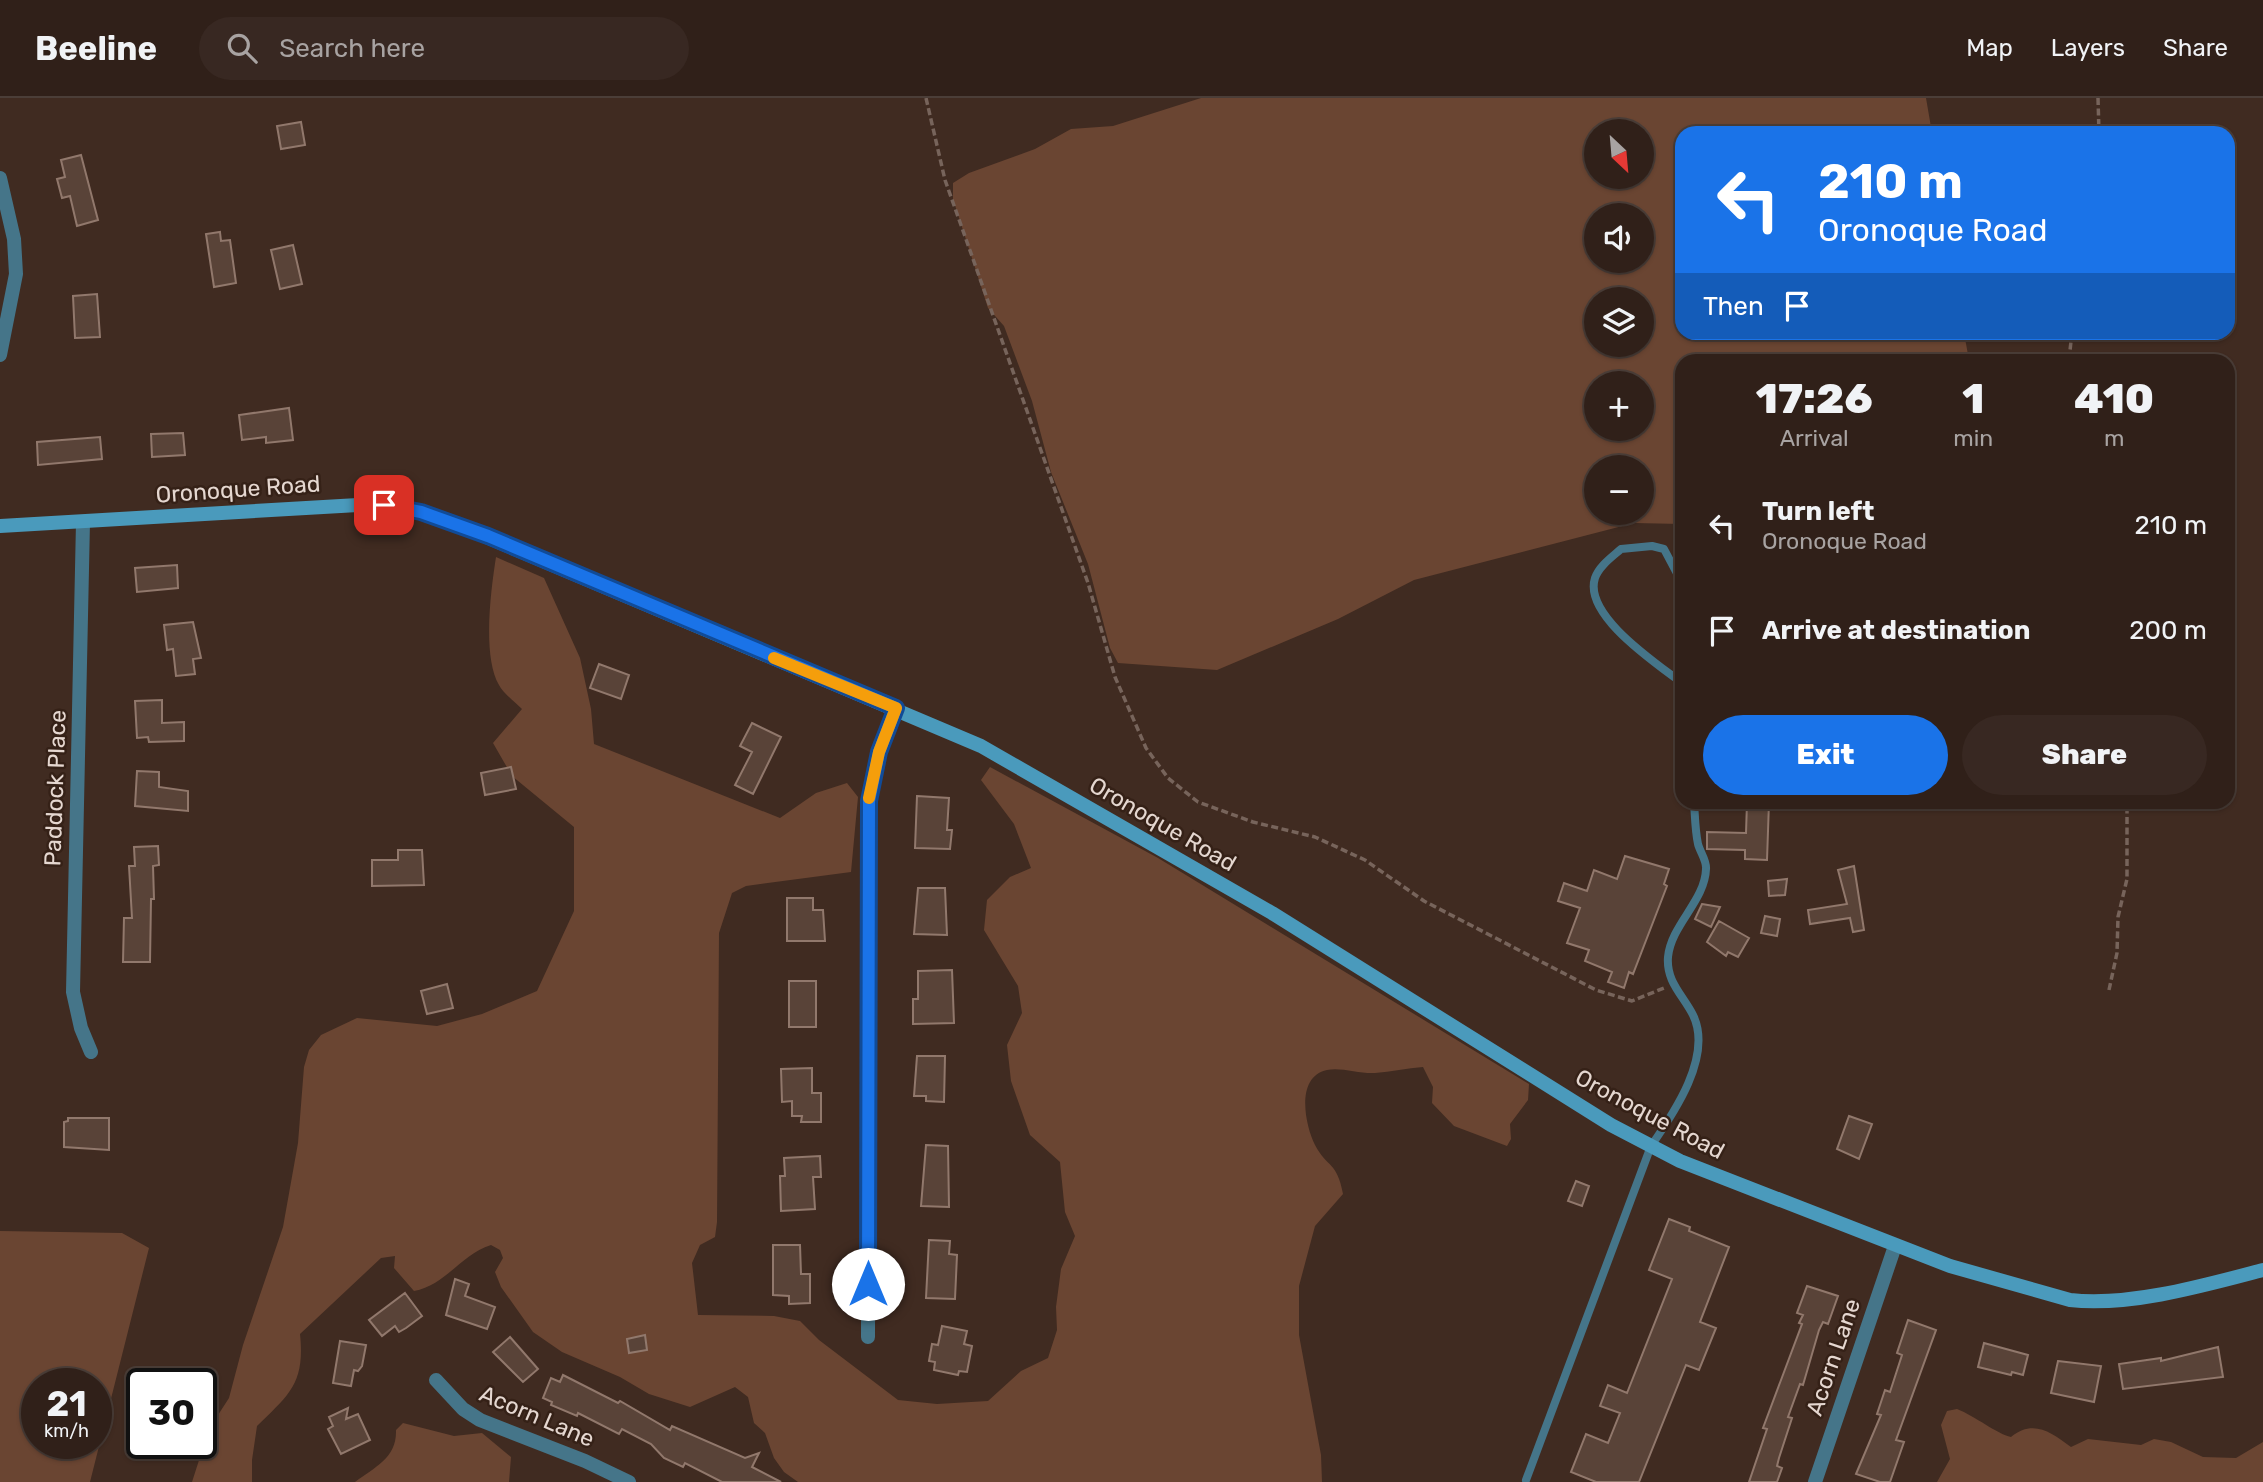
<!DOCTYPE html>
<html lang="en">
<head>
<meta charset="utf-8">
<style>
  :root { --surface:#302019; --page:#382822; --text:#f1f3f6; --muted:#a8a3a2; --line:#4b3e38; --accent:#1a73e8 }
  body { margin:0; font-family:Rubik,sans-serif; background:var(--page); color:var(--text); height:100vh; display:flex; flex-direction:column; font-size:26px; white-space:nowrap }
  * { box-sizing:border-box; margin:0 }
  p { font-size:23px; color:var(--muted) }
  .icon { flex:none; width:38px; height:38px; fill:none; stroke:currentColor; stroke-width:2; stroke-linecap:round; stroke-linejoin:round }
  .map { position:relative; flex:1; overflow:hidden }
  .details { position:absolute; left:1675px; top:256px; width:560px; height:455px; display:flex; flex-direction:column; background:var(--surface); border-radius:21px; box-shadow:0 2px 5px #0004,0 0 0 2px var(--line) }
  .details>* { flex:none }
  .banner { position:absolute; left:1675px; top:28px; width:560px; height:214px; border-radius:21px; box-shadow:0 2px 5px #0004,0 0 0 2px var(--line); background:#1a73e8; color:#fff; overflow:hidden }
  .needle { width:46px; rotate:154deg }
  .buttons { position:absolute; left:1584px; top:21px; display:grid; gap:14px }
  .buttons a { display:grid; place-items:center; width:70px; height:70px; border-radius:50%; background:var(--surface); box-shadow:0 2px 5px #0004,0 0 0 2px var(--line); font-size:35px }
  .speed { position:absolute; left:21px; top:1270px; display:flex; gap:14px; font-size:35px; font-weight:700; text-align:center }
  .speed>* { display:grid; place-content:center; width:91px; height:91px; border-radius:50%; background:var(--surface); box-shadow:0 2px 5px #0004,0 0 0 2px var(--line); line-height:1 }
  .speed small { font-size:18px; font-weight:400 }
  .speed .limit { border:4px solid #111; border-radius:10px; background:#fff; color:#111 }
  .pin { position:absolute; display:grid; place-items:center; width:60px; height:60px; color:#fff; margin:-30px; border-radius:14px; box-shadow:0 4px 10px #0006 }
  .me { position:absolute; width:77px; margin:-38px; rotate:0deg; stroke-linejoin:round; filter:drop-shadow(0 0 5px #0008) }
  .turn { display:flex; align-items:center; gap:24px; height:147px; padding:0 28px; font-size:32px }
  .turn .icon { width:91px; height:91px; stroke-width:2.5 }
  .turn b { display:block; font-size:49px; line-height:60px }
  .then { display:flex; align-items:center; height:66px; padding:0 28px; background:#0003; gap:14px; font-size:26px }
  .eta { display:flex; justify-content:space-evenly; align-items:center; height:119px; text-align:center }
  .eta b { font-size:42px; font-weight:800; line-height:49px }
  .button { display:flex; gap:14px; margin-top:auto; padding:14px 28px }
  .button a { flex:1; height:80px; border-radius:42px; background:var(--accent); color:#fff; font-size:28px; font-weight:800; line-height:80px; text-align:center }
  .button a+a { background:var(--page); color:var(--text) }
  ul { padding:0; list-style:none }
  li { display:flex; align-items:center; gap:21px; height:105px; padding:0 28px }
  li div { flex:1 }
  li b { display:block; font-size:26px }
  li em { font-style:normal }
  header { display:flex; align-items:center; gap:42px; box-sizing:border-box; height:98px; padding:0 35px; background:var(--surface); border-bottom:2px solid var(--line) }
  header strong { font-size:33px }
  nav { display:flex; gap:38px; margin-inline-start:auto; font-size:24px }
  .search { width:490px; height:63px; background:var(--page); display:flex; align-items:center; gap:18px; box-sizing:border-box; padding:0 24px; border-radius:38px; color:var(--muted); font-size:26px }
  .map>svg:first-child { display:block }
  .green { fill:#6a4532; fill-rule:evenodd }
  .building { fill:#594338; stroke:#91786c; stroke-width:2 }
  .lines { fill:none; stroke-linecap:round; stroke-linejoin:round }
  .path { stroke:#77645b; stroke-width:3.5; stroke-dasharray:7 3.5; stroke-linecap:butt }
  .lane { stroke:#457589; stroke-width:8 }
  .street { stroke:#457589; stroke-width:14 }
  .secondary { stroke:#4a9abc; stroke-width:14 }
  .route-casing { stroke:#114b97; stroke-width:18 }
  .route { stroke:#1a73e8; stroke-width:12 }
  .slow { stroke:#f59e0b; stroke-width:12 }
  .labels { text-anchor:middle; stroke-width:5; stroke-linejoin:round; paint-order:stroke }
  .street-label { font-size:23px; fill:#e5d7d0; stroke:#352117 }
</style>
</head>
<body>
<header>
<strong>Beeline</strong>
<div class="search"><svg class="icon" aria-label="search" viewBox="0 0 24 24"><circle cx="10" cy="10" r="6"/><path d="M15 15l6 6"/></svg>Search here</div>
<nav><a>Map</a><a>Layers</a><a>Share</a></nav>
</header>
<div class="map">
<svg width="2263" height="1384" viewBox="0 0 2263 1384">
  <rect width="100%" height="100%" fill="#402b21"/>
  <!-- green -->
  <path class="green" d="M1201 0H1926L1932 35H1682V234L1964 235 1969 262H1682V426L1634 425 1414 482 1338 521 1217 572 1118 565 1110 550 1088 466 1051 374 1032 303 1004 228 988 210 953 101V85L969 75 1035 51 1071 31 1113 28ZM1596 33H1642V79H1596ZM1596 117H1642V163H1596ZM1596 201H1642V247H1596ZM1596 285H1642V331H1596ZM1596 369H1642V415H1596Z
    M496 459 544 480 580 560 591 611 594 646 780 720 816 695 847 685 858 699 851 774 746 788 732 795 719 835 717 1124 715 1139 700 1147 692 1165 698 1217 774 1218 800 1223 819 1242 898 1302 937 1306 988 1303 1021 1273 1048 1260 1057 1232 1056 1209 1061 1171 1075 1138 1065 1114 1060 1064 1030 1037 1011 983 1007 947 1022 915 1018 888 984 832 987 802 1010 779 1031 770 1014 726 981 682 990 669 1158 760 1529 986 1528 1002 1510 1026 1511 1041 1507 1048 1454 1028 1432 1005 1433 989 1423 969C1407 970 1391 974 1375 975 1360 976 1341 969 1327 972 1295 979 1305 1027 1315 1047 1327 1070 1337 1063 1343 1096L1315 1128 1299 1188V1237L1321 1357 1322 1384H798L784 1374 774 1360 765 1335 754 1325 748 1299 735 1289 690 1309 649 1296 620 1279 562 1254 533 1234 501 1189 495 1174 503 1160 500 1152 491 1147C460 1157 446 1187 414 1193L394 1170 395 1158 381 1160 300 1236C305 1285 290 1296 257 1328L252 1362V1384H192L209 1331 229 1300 243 1247 283 1129 298 1045 304 969 309 952 321 937 357 920 437 928 482 916 537 893 574 813V729L512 678 493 645 522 611C515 604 503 595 499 587 482 558 491 491 496 459Z
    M0 1133 122 1135 149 1150 90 1384H0ZM37 1286H96V1346H37Z
    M1957 1311C1975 1318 1997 1336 2011 1339 2033 1321 2051 1334 2071 1349L2088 1341 2141 1347 2154 1341 2171 1344 2203 1359 2236 1360 2263 1344V1384H1937L1950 1361 1941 1327 1947 1313Z
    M403 1325 454 1338 482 1335 511 1359 509 1384H355C375 1369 397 1360 396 1332Z"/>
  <!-- building -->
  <path class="building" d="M301 24 305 47 281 51 277 28Z
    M81 57 98 122 77 128 70 98 62 100 57 81 65 79 61 62Z
    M220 134 221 143 230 142 236 185 214 189 206 136Z
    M293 147 302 186 280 191 271 152Z
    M97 196 100 239 75 240 73 198Z
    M289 310 293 342 266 345V339L242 342 239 317Z
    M183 335 185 357 152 359 151 336Z
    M100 339 102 361 38 367 37 344Z
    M177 467 178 490 137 494 135 470Z
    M193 524 201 560 193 561 195 576 176 578 173 551 167 552 164 527Z
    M599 566 629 577 621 601 590 590Z
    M162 602V625L184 624V643L149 644 148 639 137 640 135 603Z
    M752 625 781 639 753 696 735 687 752 654 740 648Z
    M511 669 516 691 485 697 481 675Z
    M137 673 159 674V689L188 693V713L135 708Z
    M917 698 949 700 947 732H952L950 751 915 750Z
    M1747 704H1769L1767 762 1745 761V752L1707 751V734L1746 735Z
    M158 748 159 767 153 768 154 801H151L150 864H123L124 820H132L129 768H135L134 749Z
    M398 752H422L424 787 372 788V762H398Z
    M1625 758 1669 771 1664 786 1667 788 1633 876 1629 874 1624 890 1608 884 1612 874 1585 863 1589 852 1567 845 1580 810 1558 803 1564 785 1587 793 1594 772 1617 781Z
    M1854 768 1864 832 1853 834 1850 820 1810 826 1808 812 1847 806 1838 772Z
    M1787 781 1785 797 1769 798 1768 783Z
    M918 790H945L947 837 914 836Z
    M787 800H813V812H823L825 843H787Z
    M1702 806 1720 809 1711 829 1695 821Z
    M1765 818 1780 821 1777 838 1761 835Z
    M1719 823 1749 840 1738 859 1728 854 1726 858 1707 844Z
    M952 872 954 925 913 926V901H918V873Z
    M789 883H816V929H789Z
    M447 886 453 910 427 916 421 893Z
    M917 958H945L944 1004 926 1003V998H914Z
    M812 970V995H821V1024H801L802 1018H792V1003L782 1004 781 971Z
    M1849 1018 1872 1026 1859 1061 1837 1051Z
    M68 1020H109V1052L64 1049V1024L68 1023Z
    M926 1047 948 1048 949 1109 921 1108Z
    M820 1058 821 1079H813L815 1111 781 1113 780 1078H785L784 1060Z
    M1576 1083 1589 1088 1582 1108 1568 1103Z
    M1669 1121 1690 1129 1689 1133 1729 1149 1700 1224 1716 1230 1699 1272 1686 1267 1639 1384H1596L1571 1374 1586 1336 1608 1345 1620 1315 1600 1308 1608 1287 1627 1295 1672 1181 1649 1172Z
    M929 1142 950 1143 949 1156 957 1157 955 1201 926 1200Z
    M773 1147H800L801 1176H810V1205L789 1206V1198L773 1197Z
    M455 1181 469 1186 465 1198 495 1209 487 1231 446 1217Z
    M1807 1188 1838 1198 1828 1226 1823 1224 1819 1232 1803 1287 1800 1286 1788 1319 1792 1320 1779 1360 1777 1368 1782 1370 1777 1384H1749L1767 1331 1763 1330 1802 1226 1799 1225 1803 1217 1797 1215Z
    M405 1195 422 1218 406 1230 399 1234 395 1228 382 1238 369 1222Z
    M1908 1222 1936 1232 1896 1342 1904 1344 1890 1384H1880L1856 1376 1881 1317 1877 1316 1885 1292 1890 1294 1902 1257 1897 1255Z
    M942 1228 967 1233 964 1246 972 1248 967 1274 959 1273 958 1277 934 1272 935 1264 929 1263 932 1246 938 1247Z
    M645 1237 647 1252 629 1255 627 1241Z
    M510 1239 538 1271 523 1284 493 1254Z
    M340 1243 366 1247 362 1268 358 1273 354 1272 351 1288 333 1285Z
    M1984 1245 2028 1257 2023 1277 2012 1274 2011 1277 1978 1269Z
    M2218 1249 2223 1279 2123 1291 2119 1266 2161 1260V1263Z
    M2058 1263 2101 1268 2094 1304 2051 1295Z
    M563 1277 618 1305 620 1303 670 1332 672 1328 745 1360 759 1355 752 1369 781 1384H722L685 1365 683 1369 664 1360 651 1346 622 1331 619 1336 578 1315 577 1318 551 1307 552 1304 543 1300 551 1280 560 1284Z
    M348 1310 346 1321 358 1316 370 1342 341 1356 328 1331 333 1328 329 1319Z"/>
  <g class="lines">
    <!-- path -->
    <path class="path" d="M926 0 945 82 1088 485 1115 579 1146 650 1168 680 1198 704 1253 724 1315 739 1365 762 1424 803 1596 892 1632 903 1664 890
      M2098 0 2099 35
      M2069 262 2072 234
      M2109 892 2117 855 2118 819 2127 781V704"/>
    <!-- lane -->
    <path class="lane" d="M1682 485 1664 451 1652 448 1621 451C1612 459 1599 468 1595 480 1583 517 1656 565 1682 585
      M1526 1382 1651 1048C1674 1015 1713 958 1693 917 1683 897 1666 884 1668 859 1671 827 1705 803 1706 771 1707 763 1700 754 1698 746 1695 732 1695 717 1694 704"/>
    <!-- street -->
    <path class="street" d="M0 80 14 141 16 176 0 257
      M83 424 73 894 81 930 91 954
      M868 1239 869 703 879 654 896 610
      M436 1282 463 1311 480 1322 585 1363 629 1384
      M1815 1384 1895 1148"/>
    <!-- secondary -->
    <path class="secondary" d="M0 428 358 407 403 410 451 424 981 648 1272 815 1611 1027 1680 1063 1950 1168 2070 1202C2129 1209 2206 1187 2263 1172"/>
  </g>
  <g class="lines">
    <!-- route casing -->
    <g class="route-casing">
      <path id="route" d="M384 407 421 414 488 438 896 610 879 654 869 703 868 1186"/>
    </g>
    <!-- route -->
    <use href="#route" class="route"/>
    <!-- slow -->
    <path class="slow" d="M774 560 896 610 879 654 869 700"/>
  </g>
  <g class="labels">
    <!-- street labels -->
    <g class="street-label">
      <text transform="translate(238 391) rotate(-4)" y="8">Oronoque Road</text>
      <text transform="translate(55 690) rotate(-88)" y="8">Paddock Place</text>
      <text transform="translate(1163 726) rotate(30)" y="8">Oronoque Road</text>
      <text transform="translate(1650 1016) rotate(28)" y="8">Oronoque Road</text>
      <text transform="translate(1833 1259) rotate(-71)" y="8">Acorn Lane</text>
      <text transform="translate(537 1318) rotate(23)" y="8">Acorn Lane</text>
    </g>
  </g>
</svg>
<div class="buttons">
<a><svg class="needle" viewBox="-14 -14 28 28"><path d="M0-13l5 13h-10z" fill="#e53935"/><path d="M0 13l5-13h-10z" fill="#a8a3a2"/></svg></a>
<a><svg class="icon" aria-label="sound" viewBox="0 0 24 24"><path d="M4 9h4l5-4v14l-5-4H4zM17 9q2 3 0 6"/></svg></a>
<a><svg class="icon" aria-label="layers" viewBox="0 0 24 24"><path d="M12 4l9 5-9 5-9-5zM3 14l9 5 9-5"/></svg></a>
<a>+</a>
<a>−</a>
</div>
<div class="speed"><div>21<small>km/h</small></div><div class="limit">30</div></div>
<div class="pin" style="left:384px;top:407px;background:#d93025"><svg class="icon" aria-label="arrive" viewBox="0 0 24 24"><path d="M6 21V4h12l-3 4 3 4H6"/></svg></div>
<svg class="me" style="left:868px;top:1186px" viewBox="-20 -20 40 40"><circle r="19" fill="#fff"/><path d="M0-13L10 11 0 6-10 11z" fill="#1a73e8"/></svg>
<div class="banner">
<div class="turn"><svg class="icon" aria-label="left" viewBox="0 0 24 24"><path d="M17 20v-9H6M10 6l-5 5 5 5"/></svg><div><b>210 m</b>Oronoque Road</div></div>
<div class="then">Then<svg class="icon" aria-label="arrive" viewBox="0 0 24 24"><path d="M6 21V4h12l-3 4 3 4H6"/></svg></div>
</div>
<section class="details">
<div class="eta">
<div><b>17:26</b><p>Arrival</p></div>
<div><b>1</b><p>min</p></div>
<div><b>410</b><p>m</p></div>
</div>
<ul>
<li><svg class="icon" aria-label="left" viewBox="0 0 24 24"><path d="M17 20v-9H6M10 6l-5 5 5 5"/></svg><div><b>Turn left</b><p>Oronoque Road</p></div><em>210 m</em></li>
<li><svg class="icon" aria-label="arrive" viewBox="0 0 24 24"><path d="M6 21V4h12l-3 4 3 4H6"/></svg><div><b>Arrive at destination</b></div><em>200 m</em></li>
</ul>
<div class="button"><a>Exit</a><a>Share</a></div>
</section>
</div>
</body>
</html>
